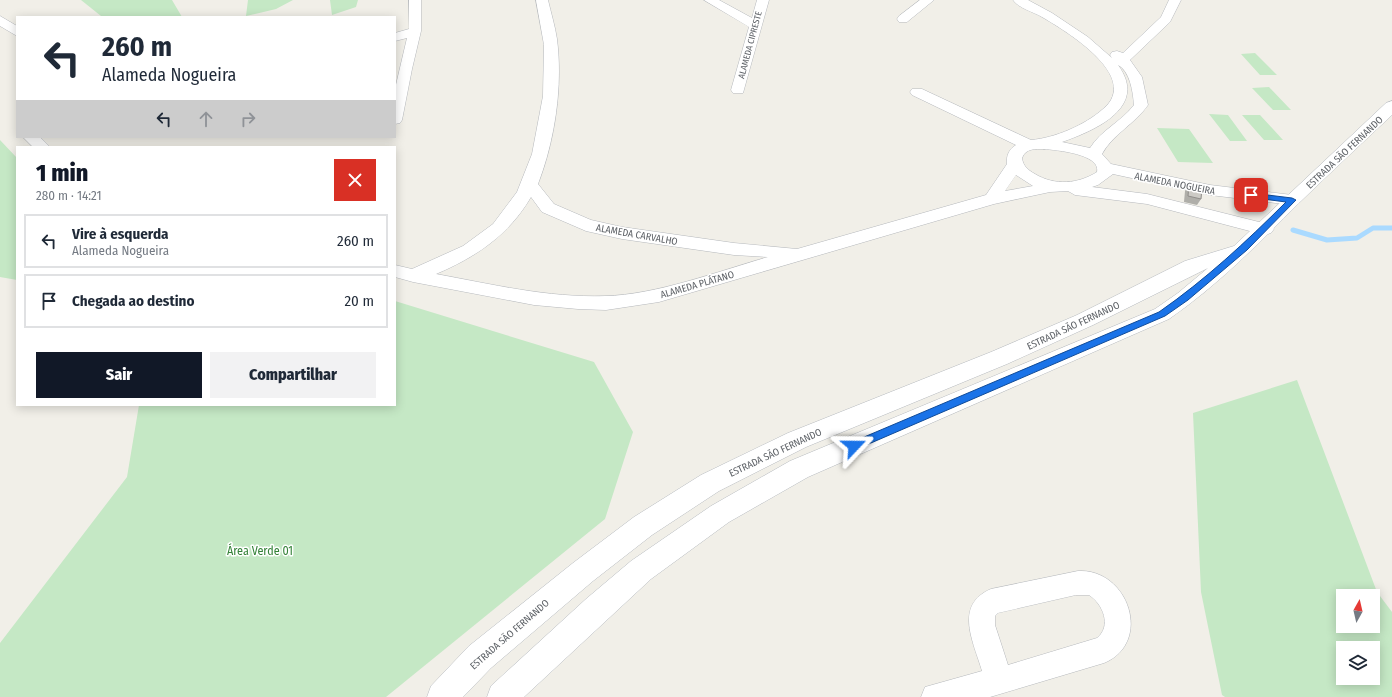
<!DOCTYPE html>
<html lang="pt">
<head>
<meta charset="utf-8">
<style>
  :root { --surface:#fff; --page:#f2f2f3; --text:#1f2937; --muted:#747a83; --line:#e0e1e3; --accent:#111827 }
  body { margin:0; font-family:"Fira Sans Condensed",sans-serif; background:var(--page); color:var(--text); height:100vh; display:flex; flex-direction:column; font-size:15px; white-space:nowrap }
  * { box-sizing:border-box; margin:0 }
  p { font-size:13px; color:var(--muted) }
  .icon { flex:none; width:22px; height:22px; fill:none; stroke:currentColor; stroke-width:2; stroke-linecap:round; stroke-linejoin:round }
  .map { position:relative; flex:1; overflow:hidden }
  .details { position:absolute; left:16px; top:146px; width:380px; height:260px; display:flex; flex-direction:column; background:var(--surface); border-radius:0px; box-shadow:0 2px 10px #0003 }
  .details>* { flex:none }
  .banner { position:absolute; left:16px; top:16px; width:380px; height:122px; border-radius:0px; box-shadow:0 2px 10px #0003; background:#fff; color:var(--text); overflow:hidden }
  .needle { width:26px; rotate:8deg }
  .buttons { position:absolute; left:1336px; top:589px; display:grid; gap:8px }
  .buttons a { display:grid; place-items:center; width:44px; height:44px; border-radius:0px; background:var(--surface); box-shadow:0 2px 10px #0003; font-size:20px }
  .pin { position:absolute; display:grid; place-items:center; width:34px; height:34px; color:#fff; margin:-17px; border-radius:8px; box-shadow:0 2px 6px #0006 }
  .me { position:absolute; width:44px; margin:-22px; rotate:67deg; stroke-linejoin:round; filter:drop-shadow(0 0 3px #0008) }
  .turn { display:flex; align-items:center; gap:14px; height:84px; padding:0 20px; font-size:18px }
  .turn .icon { width:52px; height:52px; stroke-width:2.5 }
  .turn b { display:block; font-size:28px; line-height:34px }
  .lanes { display:flex; align-items:center; height:38px; padding:0 20px; background:#0003; justify-content:center; gap:20px; direction:ltr }
  .lanes .off { opacity:.35 }
  .round { display:grid; place-items:center; flex:none; width:42px; height:42px; border-radius:0px; background:var(--page) }
  .overview { display:flex; align-items:center; justify-content:space-between; height:68px; padding:0 20px }
  h1 { font-size:24px; font-weight:800; line-height:30px; color:var(--accent) }
  .cta { display:flex; gap:8px; margin-top:auto; padding:8px 20px }
  .cta a { flex:1; height:46px; border-radius:0px; background:var(--accent); color:#fff; font-size:16px; font-weight:800; line-height:46px; text-align:center }
  .cta a+a { background:var(--page); color:var(--text) }
  ul { padding:0; list-style:none }
  li { display:flex; align-items:center; gap:12px; height:54px; margin:0 8px 6px; padding:0 12px; border:2px solid var(--line); border-radius:0px }
  li div { flex:1 }
  li b { display:block; font-size:15px }
  li em { font-style:normal }
  .map>svg:first-child { display:block }
  .green { fill:#c5e8c5; fill-rule:evenodd }
  .lines { fill:none; stroke-linecap:round; stroke-linejoin:round }
  .stream { stroke:#aadaff; stroke-width:5 }
  .street-casing { stroke:#b5b8bc; stroke-width:1 }
  .secondary-casing { stroke:#b6babf; stroke-width:1 }
  .street { fill:#fff; fill-rule:evenodd }
  .secondary { fill:#fff; fill-rule:evenodd }
  .wall { fill:#afaea9 }
  .building { fill:#cccac5; stroke:#8f8d8a }
  .route { fill:#1a73e8; stroke:#114b97 }
  .labels { text-anchor:middle; stroke-width:3; stroke-linejoin:round; paint-order:stroke }
  .far-street-label { font-size:9px; fill:#5f6368; stroke:#fff }
  .street-label { font-size:10px; fill:#5f6368; stroke:#fff }
  .near-park-label { font-size:12px; fill:#348238; stroke:#fff }
</style>
</head>
<body>
<div class="map">
<svg width="1392" height="697" viewBox="0 0 1392 697">
  <rect width="100%" height="100%" fill="#f1efe8"/>
  <!-- green -->
  <path class="green" d="M81 0H172L182 17 101 16Z
    M248 0H293L276 9 246 16Z
    M330 0H358L356 7 332 15Z
    M1255 53 1277 75H1260L1241 54Z
    M1269 87 1291 110H1273L1252 88Z
    M1209 114 1228 115 1247 141H1230Z
    M1242 115H1260L1283 140H1264Z
    M1157 128 1189 129 1213 163 1178 162Z
    M0 140 17 158V280L0 277Z
    M395 301 594 362 633 432 605 519 386 697H0V643L127 477 139 405H395Z
    M1297 380 1377 592 1392 612V697H1225L1222 695 1201 592 1193 413ZM1343 596H1373V626H1343ZM1343 648H1373V678H1343Z"/>
  <g class="lines">
    <!-- stream -->
    <path class="stream" d="M1293 230 1327 240 1357 238 1373 228H1392"/>
    <!-- street casing -->
    <g class="street-casing">
      <path id="street" d="M409 0H421V31L412 69 402 120 400 123 395 124V89L407 38 395 41V33L409 29Z
        M536 0H548C551 13 555 26 557 39 563 86 555 140 538 184L554 204 591 220 622 227 734 243 797 249 986 195 1007 164C1006 156 1009 149 1016 145L912 95 910 92 912 89H922L1031 140C1055 138 1085 125 1103 109 1142 77 1066 31 1042 17 1034 12 1018 8 1013 0H1028L1052 13 1088 37 1112 58 1110 55 1112 52 1117 51 1123 53 1161 17 1169 0H1181L1170 22 1130 60 1142 77 1148 105C1135 124 1113 134 1102 154L1111 164 1210 185 1292 195 1298 196 1300 200 1298 204 1292 205 1210 195 1113 174 1098 185 1092 187 1147 194 1271 225 1274 229 1271 233 1265 235 1147 204 1075 195 1068 191 1050 192 994 204 659 302 606 310 578 309 534 305 413 282 395 277V265L412 269 463 246 493 224 517 192 532 154 543 96 544 45ZM1118 65C1130 71 1133 92 1134 105 1121 122 1101 130 1090 148L1062 142C1096 130 1149 107 1118 65ZM1044 149C1056 150 1101 154 1097 172 1078 184 1055 186 1035 174 1028 170 1023 166 1022 158 1026 148 1035 149 1044 149ZM1016 175 1033 186 1005 191ZM531 197 542 212 586 231 622 239 734 255 768 257C719 271 656 295 605 296 548 298 491 284 436 274 476 257 509 235 531 197Z
        M704 0H719L752 18 757 0H769L743 93H733L731 90 749 27Z
        M920 0H934L907 22H899L897 19 899 16Z
        M0 16 17 26V36L0 26Z
        M23 137H40L50 147H33Z
        M1078 571C1129 568 1153 643 1104 663L990 697H921L925 687 982 671C974 643 953 605 991 589ZM1076 595H1089C1103 604 1112 626 1097 638L1008 665 995 625V616L998 613Z"/>
    </g>
    <!-- secondary casing -->
    <g class="secondary-casing">
      <path id="secondary" d="M1392 101V115C1361 144 1330 173 1299 203 1257 245 1218 285 1169 319L808 477 729 522 651 579 524 697H487L491 686 586 599 631 561 711 506 790 461 1155 309 1178 293 1208 268 1093 325 1007 364 806 447 719 491 652 535 593 581 491 668 463 697H427L431 686 469 646 573 563 634 517 701 475 788 433 991 352 1077 315 1185 261 1234 246 1386 103Z"/>
    </g>
    <!-- street -->
    <use href="#street" class="street"/>
    <!-- secondary -->
    <use href="#secondary" class="secondary"/>
  </g>
  <!-- wall -->
  <path class="wall" d="M1189 185 1201 199 1197 205 1184 202 1185 191Z"/>
  <!-- building -->
  <path class="building" d="M1189 185 1202 188 1201 199 1188 196Z"/>
  <!-- route -->
  <path class="route" d="M1251 193 1292 198 1296 200 1247 250 1188 300 1165 316 857 449H850L849 446 850 443 1159 312C1205 280 1246 242 1286 202L1248 197V194Z"/>
  <g class="labels">
    <!-- far-street labels -->
    <g class="far-street-label">
      <text transform="translate(750 45) rotate(-75)" y="3">ALAMEDA CIPRESTE</text>
    </g>
    <!-- street labels -->
    <g class="street-label">
      <text transform="translate(1344 152) rotate(-43)" y="4">ESTRADA SÃO FERNANDO</text>
      <text transform="translate(1175 183) rotate(11)" y="4">ALAMEDA NOGUEIRA</text>
      <text transform="translate(637 234) rotate(10)" y="4">ALAMEDA CARVALHO</text>
      <text transform="translate(697 284) rotate(-16)" y="4">ALAMEDA PLÁTANO</text>
      <text transform="translate(1073 325) rotate(-25)" y="4">ESTRADA SÃO FERNANDO</text>
      <text transform="translate(775 452) rotate(-25)" y="4">ESTRADA SÃO FERNANDO</text>
      <text transform="translate(509 634) rotate(-41)" y="4">ESTRADA SÃO FERNANDO</text>
    </g>
    <!-- near-park labels -->
    <g class="near-park-label">
      <text x="260" y="555">Área Verde 01</text>
    </g>
  </g>
</svg>
<div class="buttons">
<a><svg class="needle" viewBox="-14 -14 28 28"><path d="M0-13l5 13h-10z" fill="#e53935"/><path d="M0 13l5-13h-10z" fill="#747a83"/></svg></a>
<a><svg class="icon" aria-label="layers" viewBox="0 0 24 24"><path d="M12 4l9 5-9 5-9-5zM3 14l9 5 9-5"/></svg></a>
</div>
<div class="pin" style="left:1251px;top:195px;background:#d93025"><svg class="icon" aria-label="arrive" viewBox="0 0 24 24"><path d="M6 21V4h12l-3 4 3 4H6"/></svg></div>
<svg class="me" style="left:854px;top:446px" viewBox="-20 -20 40 40"><path d="M0-17L14 15 0 8-14 15z" fill="#1a73e8" stroke="#fff" stroke-width="4"/></svg>
<div class="banner">
<div class="turn"><svg class="icon" aria-label="left" viewBox="0 0 24 24"><path d="M17 20v-9H6M10 6l-5 5 5 5"/></svg><div><b>260 m</b>Alameda Nogueira</div></div>
<div class="lanes"><svg class="icon" aria-label="left" viewBox="0 0 24 24"><path d="M17 20v-9H6M10 6l-5 5 5 5"/></svg><svg class="icon off" aria-label="ahead" viewBox="0 0 24 24"><path d="M12 20V5M6 11l6-6 6 6"/></svg><svg class="icon off" aria-label="right" viewBox="0 0 24 24"><path d="M7 20v-9h11M14 6l5 5-5 5"/></svg></div>
</div>
<section class="details">
<div class="overview"><div><h1>1 min</h1><p>280 m · 14:21</p></div><a class="round" style="background:#d93025;color:#fff"><svg class="icon" aria-label="close" viewBox="0 0 24 24"><path d="M6 6l12 12M18 6L6 18"/></svg></a></div>
<ul>
<li><svg class="icon" aria-label="left" viewBox="0 0 24 24"><path d="M17 20v-9H6M10 6l-5 5 5 5"/></svg><div><b>Vire à esquerda</b><p>Alameda Nogueira</p></div><em>260 m</em></li>
<li><svg class="icon" aria-label="arrive" viewBox="0 0 24 24"><path d="M6 21V4h12l-3 4 3 4H6"/></svg><div><b>Chegada ao destino</b></div><em>20 m</em></li>
</ul>
<div class="cta"><a>Sair</a><a>Compartilhar</a></div>
</section>
</div>
</body>
</html>
